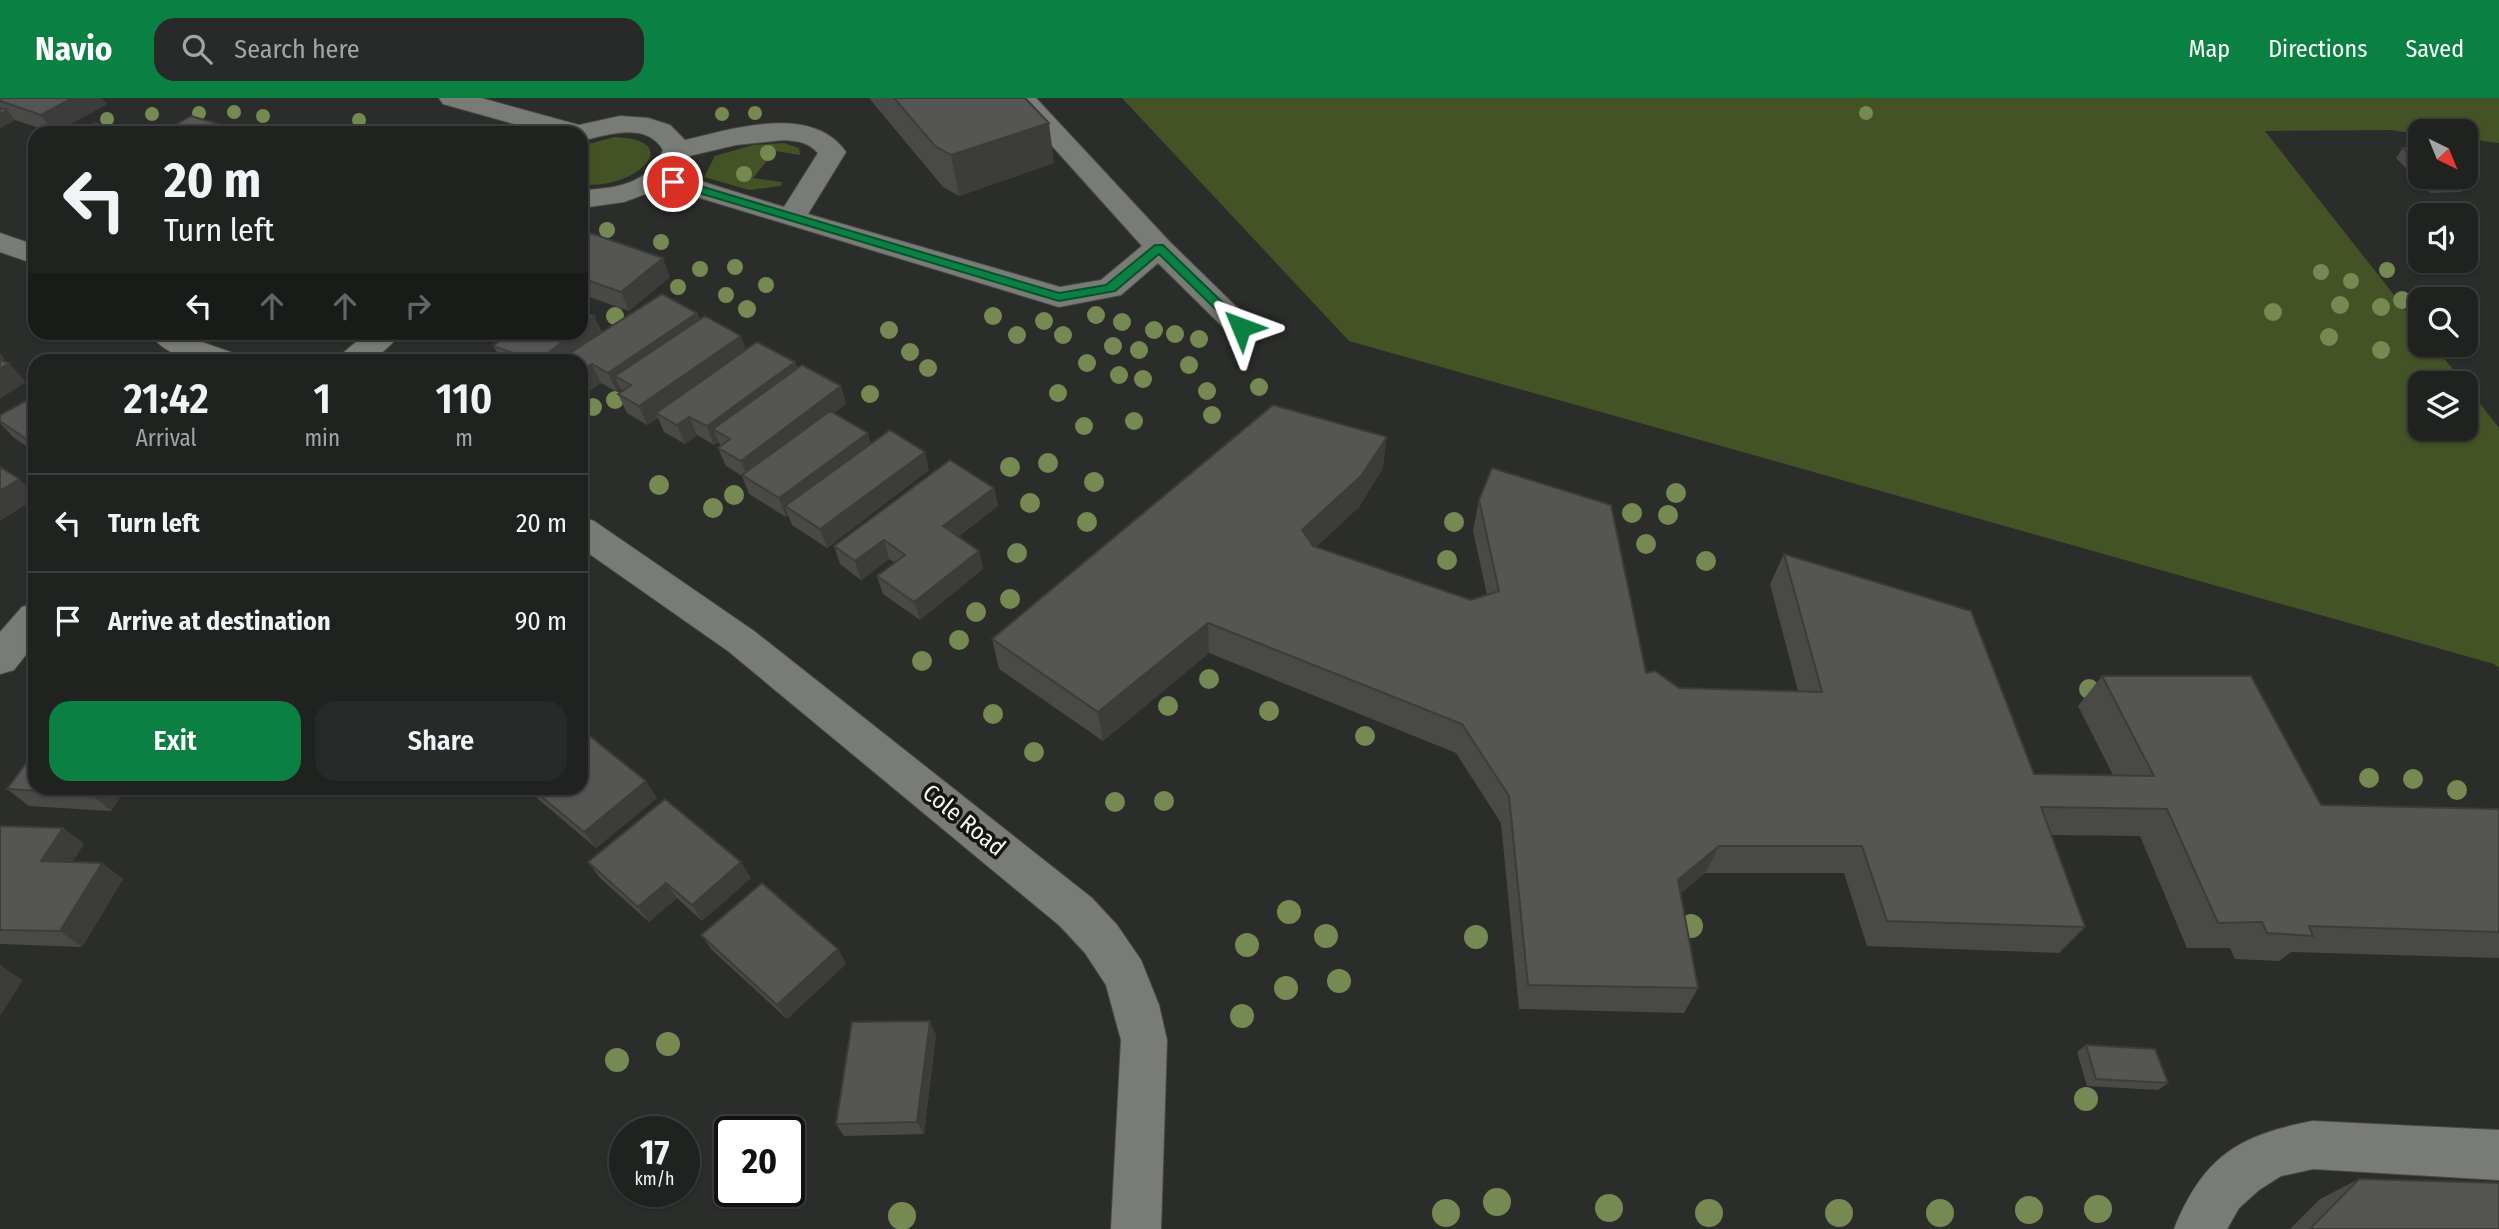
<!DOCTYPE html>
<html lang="en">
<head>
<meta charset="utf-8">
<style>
  :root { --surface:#202220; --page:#282a29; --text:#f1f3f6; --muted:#a2a4a5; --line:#3d3f3e; --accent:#0b8043 }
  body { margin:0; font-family:"Fira Sans Condensed",sans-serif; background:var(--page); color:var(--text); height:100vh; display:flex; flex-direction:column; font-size:26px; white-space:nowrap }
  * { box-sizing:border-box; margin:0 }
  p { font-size:23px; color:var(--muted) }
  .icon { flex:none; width:38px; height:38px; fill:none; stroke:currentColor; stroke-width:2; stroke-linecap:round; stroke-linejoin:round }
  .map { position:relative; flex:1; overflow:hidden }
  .details { position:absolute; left:28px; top:256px; width:560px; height:441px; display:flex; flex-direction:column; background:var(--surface); border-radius:21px; box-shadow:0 2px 5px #0004,0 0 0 2px var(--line) }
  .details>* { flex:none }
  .hud { position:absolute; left:28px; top:28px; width:560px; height:214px; border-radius:21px; box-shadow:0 2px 5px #0004,0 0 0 2px var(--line); background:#202220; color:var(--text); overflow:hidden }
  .needle { width:46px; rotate:137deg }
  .buttons { position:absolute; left:2408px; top:21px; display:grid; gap:14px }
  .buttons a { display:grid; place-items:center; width:70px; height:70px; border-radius:14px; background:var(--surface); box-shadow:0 2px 5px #0004,0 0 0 2px var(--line); font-size:35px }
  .speed { position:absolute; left:609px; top:1018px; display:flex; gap:14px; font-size:35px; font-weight:700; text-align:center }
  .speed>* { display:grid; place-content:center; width:91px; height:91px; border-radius:50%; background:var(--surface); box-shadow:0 2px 5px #0004,0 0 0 2px var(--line); line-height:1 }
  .speed small { font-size:18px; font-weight:400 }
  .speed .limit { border:4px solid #111; border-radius:10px; background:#fff; color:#111 }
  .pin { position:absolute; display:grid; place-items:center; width:60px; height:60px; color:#fff; margin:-30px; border:4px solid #fff; border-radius:50%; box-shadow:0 2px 7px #0007 }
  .me { position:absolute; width:77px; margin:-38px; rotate:314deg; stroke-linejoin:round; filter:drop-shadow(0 0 5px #0008) }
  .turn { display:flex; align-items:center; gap:24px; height:147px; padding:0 21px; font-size:32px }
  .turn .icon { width:91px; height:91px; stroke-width:2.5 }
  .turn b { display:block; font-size:49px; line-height:60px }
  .lanes { display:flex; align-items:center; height:66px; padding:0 21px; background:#0003; justify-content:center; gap:35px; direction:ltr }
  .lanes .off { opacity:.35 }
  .eta { display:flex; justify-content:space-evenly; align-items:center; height:119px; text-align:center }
  .eta b { font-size:42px; font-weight:600; line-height:49px }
  .action { display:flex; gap:14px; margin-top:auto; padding:14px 21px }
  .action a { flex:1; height:80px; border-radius:21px; background:var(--accent); color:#fff; font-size:28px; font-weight:600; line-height:80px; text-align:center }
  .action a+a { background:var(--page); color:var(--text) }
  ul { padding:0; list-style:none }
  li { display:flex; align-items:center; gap:21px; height:98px; padding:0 21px; border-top:2px solid var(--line) }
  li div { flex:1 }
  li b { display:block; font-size:26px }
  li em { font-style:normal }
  header { display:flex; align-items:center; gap:42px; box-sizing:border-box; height:98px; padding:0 35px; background:var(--accent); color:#fff }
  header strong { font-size:33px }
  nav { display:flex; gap:38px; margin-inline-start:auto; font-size:24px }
  .search { width:490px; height:63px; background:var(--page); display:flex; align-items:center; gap:18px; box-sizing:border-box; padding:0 24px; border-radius:21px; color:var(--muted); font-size:26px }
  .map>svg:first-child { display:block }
  .green { fill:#435325 }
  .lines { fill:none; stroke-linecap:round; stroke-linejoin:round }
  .minor-casing { stroke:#4a4b48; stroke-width:2 }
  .minor { fill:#797b77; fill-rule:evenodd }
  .tree { fill:#768953 }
  .wall { fill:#494a47 }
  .shaded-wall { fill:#3c3c3a }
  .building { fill:#555653; stroke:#3c3c3a; stroke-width:2 }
  .route { fill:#0b8043; stroke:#07532c; stroke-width:2 }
  .labels { text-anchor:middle; stroke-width:7; stroke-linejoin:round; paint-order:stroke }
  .street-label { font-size:24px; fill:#f3f4f2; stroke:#141513 }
</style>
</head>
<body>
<header>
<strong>Navio</strong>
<div class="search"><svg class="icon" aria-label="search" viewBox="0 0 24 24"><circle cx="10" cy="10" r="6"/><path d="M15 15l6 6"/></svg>Search here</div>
<nav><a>Map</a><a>Directions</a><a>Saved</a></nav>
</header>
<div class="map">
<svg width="2499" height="1131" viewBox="0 0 2499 1131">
  <rect width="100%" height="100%" fill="#2b2d2a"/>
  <!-- green -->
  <path class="green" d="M1122 0H2499V45L2466 41V33H2420V36L2390 32 2265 33 2420 230V247H2433L2464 285H2420V331H2466V288L2499 330V570L2494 566 1349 243Z
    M614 39C690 42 632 94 581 86V48Z
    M784 45 799 50 800 57 775 53 753 80 782 84 781 88 749 92 704 79 715 58 753 47Z"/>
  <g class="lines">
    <!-- minor casing -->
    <g class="minor-casing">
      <path id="minor" d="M439 0H481L579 27 620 18 648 20 670 27 685 42C733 31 812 5 846 54L808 116 1060 189 1101 182 1142 148 1009 0H1036L1169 143 1257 229 1252 236 1241 239 1230 236 1158 165 1121 197 1059 209 664 89 624 104 581 110V92C614 91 650 86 663 52 646 23 607 37 581 43V35H547L443 6ZM784 42C798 43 808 44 818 55L784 109 678 76 689 58 736 47Z
        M0 135 35 147V166L0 154Z
        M149 234H187L202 244 233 255 238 262C207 265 168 264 149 234Z
        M368 234H404L374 262H338L343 255Z
        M581 419 594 423 754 533 1092 800 1117 827 1141 862 1159 907 1167 942 1161 1131H1111L1121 942 1106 887 1085 855 1060 828 728 553 581 450Z
        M35 505V545L14 572 0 576V534L22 509Z
        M2313 1023 2499 1032V1082L2313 1071 2281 1078 2259 1092 2239 1110 2227 1131H2174C2203 1059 2238 1037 2313 1023Z"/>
    </g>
    <!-- minor -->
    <use href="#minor" class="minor"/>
  </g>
  <!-- trees -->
  <g class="tree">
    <circle cx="234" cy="14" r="7"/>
    <circle cx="199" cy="15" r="7"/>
    <circle cx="755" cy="15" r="7"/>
    <circle cx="1866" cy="15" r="7"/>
    <circle cx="152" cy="16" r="7"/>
    <circle cx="722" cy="16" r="7"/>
    <circle cx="263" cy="18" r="7"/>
    <circle cx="107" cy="21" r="7"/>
    <circle cx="359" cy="22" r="7"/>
    <circle cx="768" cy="55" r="8"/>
    <circle cx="744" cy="76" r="8"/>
    <circle cx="607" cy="132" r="8"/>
    <circle cx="661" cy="144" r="8"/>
    <circle cx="735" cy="169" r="8"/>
    <circle cx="700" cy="171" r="8"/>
    <circle cx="2387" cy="172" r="8"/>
    <circle cx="2321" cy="174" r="8"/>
    <circle cx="2351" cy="183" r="8"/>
    <circle cx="766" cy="187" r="8"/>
    <circle cx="678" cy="189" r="8"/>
    <circle cx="726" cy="197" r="8"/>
    <circle cx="2402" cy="202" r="9"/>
    <circle cx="2340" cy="207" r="9"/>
    <circle cx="2381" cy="209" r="9"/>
    <circle cx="747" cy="211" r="9"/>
    <circle cx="2273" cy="214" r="9"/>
    <circle cx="1096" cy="217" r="9"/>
    <circle cx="615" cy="218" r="9"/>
    <circle cx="993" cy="218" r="9"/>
    <circle cx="1044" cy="223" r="9"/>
    <circle cx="1122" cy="224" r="9"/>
    <circle cx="889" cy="232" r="9"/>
    <circle cx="1154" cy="232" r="9"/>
    <circle cx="1175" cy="236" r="9"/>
    <circle cx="1017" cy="237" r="9"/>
    <circle cx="1063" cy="237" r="9"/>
    <circle cx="2329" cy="239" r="9"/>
    <circle cx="1199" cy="241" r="9"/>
    <circle cx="1113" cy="248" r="9"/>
    <circle cx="1139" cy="252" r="9"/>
    <circle cx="2381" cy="252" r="9"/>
    <circle cx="910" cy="254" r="9"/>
    <circle cx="1087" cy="265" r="9"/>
    <circle cx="1189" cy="267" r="9"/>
    <circle cx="928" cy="270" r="9"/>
    <circle cx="1119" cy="277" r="9"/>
    <circle cx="1143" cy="281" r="9"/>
    <circle cx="1259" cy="289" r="9"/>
    <circle cx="1207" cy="293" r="9"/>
    <circle cx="1058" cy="295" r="9"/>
    <circle cx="870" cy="296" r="9"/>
    <circle cx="615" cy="302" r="9"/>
    <circle cx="593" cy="309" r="9"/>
    <circle cx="1212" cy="317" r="9"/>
    <circle cx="1134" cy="323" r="9"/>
    <circle cx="1084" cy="328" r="9"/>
    <circle cx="1048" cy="365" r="10"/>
    <circle cx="1010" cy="369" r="10"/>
    <circle cx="1094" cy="384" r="10"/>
    <circle cx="659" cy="387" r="10"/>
    <circle cx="1676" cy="395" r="10"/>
    <circle cx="734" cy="397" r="10"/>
    <circle cx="1030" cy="405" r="10"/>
    <circle cx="713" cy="410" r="10"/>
    <circle cx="1632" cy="415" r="10"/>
    <circle cx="1668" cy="417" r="10"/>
    <circle cx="1087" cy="424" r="10"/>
    <circle cx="1454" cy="424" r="10"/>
    <circle cx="1646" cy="446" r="10"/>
    <circle cx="1017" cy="455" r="10"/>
    <circle cx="1447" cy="462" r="10"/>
    <circle cx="1706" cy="463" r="10"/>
    <circle cx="1010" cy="501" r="10"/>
    <circle cx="976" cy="514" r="10"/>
    <circle cx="959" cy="542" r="10"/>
    <circle cx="922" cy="563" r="10"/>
    <circle cx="1209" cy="581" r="10"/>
    <circle cx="2089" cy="591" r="10"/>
    <circle cx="1168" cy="608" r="10"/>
    <circle cx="1269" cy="613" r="10"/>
    <circle cx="993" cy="616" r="10"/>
    <circle cx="1365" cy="638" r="10"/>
    <circle cx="1034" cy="654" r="10"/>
    <circle cx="2369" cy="680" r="10"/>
    <circle cx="2413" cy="681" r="10"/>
    <circle cx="2457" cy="692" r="10"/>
    <circle cx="1164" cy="703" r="10"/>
    <circle cx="1115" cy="704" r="10"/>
    <circle cx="1289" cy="814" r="12"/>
    <circle cx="1691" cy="828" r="12"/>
    <circle cx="1326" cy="838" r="12"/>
    <circle cx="1476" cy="839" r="12"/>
    <circle cx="1247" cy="847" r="12"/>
    <circle cx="1339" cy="883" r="12"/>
    <circle cx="1286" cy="890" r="12"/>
    <circle cx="1242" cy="918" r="12"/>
    <circle cx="668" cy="946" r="12"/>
    <circle cx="617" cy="962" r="12"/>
    <circle cx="2086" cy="1001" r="12"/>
    <circle cx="1497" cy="1104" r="14"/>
    <circle cx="1609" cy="1110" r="14"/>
    <circle cx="2098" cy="1111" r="14"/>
    <circle cx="2029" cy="1112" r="14"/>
    <circle cx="1446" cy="1115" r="14"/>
    <circle cx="1709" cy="1115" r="14"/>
    <circle cx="1839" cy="1115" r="14"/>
    <circle cx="1940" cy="1115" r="14"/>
    <circle cx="902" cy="1118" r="14"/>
  </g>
  <!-- wall -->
  <path class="wall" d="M0 0 107 6 54 35 15 22 0 30Z
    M869 0H1025L1054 65 959 98 943 89Z
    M2403 50H2420V79H2463L2469 85 2461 94 2430 95 2396 60Z
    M581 139 670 179 629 213 581 196Z
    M697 215 700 221 746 252 795 264 797 270 841 288 846 306 834 315 871 346 929 372 827 450 792 427 788 417 786 419 749 396 742 378 726 368 718 350 720 348 719 344 714 347 697 337 685 346 664 334 658 320 647 327 627 315 618 296 622 294 621 291 617 294 601 285 589 293 581 288V262H502L493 248 502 241 490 237 489 234H581L594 218 602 235Z
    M35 298V354L13 339 0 325V317Z
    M1383 370 1359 409 1316 449 1471 502 1487 497 1473 433 1479 402 1646 575 1679 590 1798 593 1770 486 1784 456 2034 676 2113 677 2078 608 2102 578 2321 707 2499 711V860L2291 854 2279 863 2235 861 2230 850H2187L2140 738 2051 737 2085 829 2059 855 1867 848 1844 775H1705L1681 795 1698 890 1684 915 1519 911 1501 725 1456 655 1209 555 1103 643 999 571 992 541Z
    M994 390 998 408 958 439 979 453 983 471 920 522 883 496 877 478 895 465 889 461 861 482 840 466 834 448Z
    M35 690H126L111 713 29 708 7 691Z
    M527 690H581L657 700 596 750 531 695Z
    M0 728 63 730 84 746 72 764 102 765 123 781 82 849 0 846Z
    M588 764 751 780 702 823 677 800 649 824 600 780Z
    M701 837 838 851 846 866 787 921 712 852Z
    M936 937 924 1036 844 1038 836 1026Z
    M2086 947 2168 985 2158 992 2087 988 2077 954Z
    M2359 1081 2499 1131H2290L2320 1101Z"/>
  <!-- shaded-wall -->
  <path class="shaded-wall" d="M72 0H102L107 6 54 35 41 17Z
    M7 12 15 22 0 30V16Z
    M1049 25 1054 65 959 98 951 57Z
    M224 28 229 35H212Z
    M663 160 670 179 629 213 621 194Z
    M697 215 705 234 615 278 621 291 617 294 608 275Z
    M594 218 602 237 572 262H540L574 234H581V229Z
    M741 238 748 257 656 315 658 320 647 327 639 308Z
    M0 255 5 261 0 264Z
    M795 264 801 283 713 331 719 344 714 347 707 328Z
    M9 265 26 284 0 301V271Z
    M592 266 601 285 589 293 581 277V273Z
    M841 288 846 306 748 381 741 363Z
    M689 319 697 337 685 346 677 327Z
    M868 335 873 353 785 408 788 417 786 419 779 400Z
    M1387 339 1383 370 1359 409 1301 463 1302 432Z
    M925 354 929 372 827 450 820 431Z
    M19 381 35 397V401L0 423V393Z
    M994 390 998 408 948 447 943 428Z
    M884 442 889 461 861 482 855 463Z
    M979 453 983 471 920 522 914 504Z
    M1208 525 1209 555 1103 643 1098 614Z
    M646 683 657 700 596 750 584 734Z
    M95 690H126L111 713 91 696Z
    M63 730 84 746 62 779 41 763Z
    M1719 748 1705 775 1665 809 1678 782Z
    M741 764 751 780 702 823 692 807Z
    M102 765 123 781 82 849 60 833Z
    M666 785 677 800 649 824 638 809Z
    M838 851 846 866 787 921 777 907Z
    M0 867 23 882 0 918Z
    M930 923 936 937 924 1036 917 1024Z"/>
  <!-- building -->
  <path class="building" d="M0 0H72L41 17 0 3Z
    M894 0H1025L1049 25 951 57 935 48Z
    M0 10 7 12 0 16Z
    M191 18 224 28 212 35H161Z
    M95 25 127 35H78Z
    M2403 50H2420V67Z
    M2431 79H2463L2469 85H2438Z
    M587 134 663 160 621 194 581 180V139Z
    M662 196 697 215 608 275 592 266 581 273V262H559Z
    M581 214 594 218 581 229Z
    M705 218 741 238 639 308 618 296 631 287 615 278Z
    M510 234H574L540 262H534L493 248Z
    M757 244 795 264 707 328 689 319 677 327 656 315Z
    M0 262 9 265 0 271Z
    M802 267 841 288 741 363 718 350 730 341 713 331Z
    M35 298V347L0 323V317Z
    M1273 307 1387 339 1361 378 1302 432 1313 448 1471 502 1499 493 1479 402 1492 370 1611 407 1646 575 1655 573 1679 590 1822 594 1784 456 1971 513 2034 676 2154 678 2102 578H2251L2321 707 2499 711V834L2309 828 2313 838 2267 835 2262 824 2218 825 2167 711 2041 709 2085 829 1887 823 1862 748H1719L1678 782 1698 890 1528 887 1509 698 1462 626 1208 525 1098 614 992 541Z
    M830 313 868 335 779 400 742 377Z
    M890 332 925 354 820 431 785 408Z
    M950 362 994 390 943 428 979 453 914 504 877 478 905 457 884 442 855 463 834 448Z
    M0 369 19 381 0 393Z
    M581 631 646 683 584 734 531 690H581Z
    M35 653V690H95L91 696 7 691Z
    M665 701 741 764 692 807 666 785 638 809 588 764Z
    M0 728 63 730 41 763 102 765 60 833 0 832Z
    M762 785 838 851 777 907 701 837Z
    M930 923 917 1024 836 1026 852 924Z
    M2086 947 2155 951 2168 985 2096 981Z
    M2359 1081 2499 1085V1131H2310Z"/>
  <!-- route -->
  <path class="route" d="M673 80 1059 195 1106 187 1155 147H1163L1248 229 1246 232H1237L1159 156 1115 193 1059 203 669 86V81Z"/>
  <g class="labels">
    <!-- street labels -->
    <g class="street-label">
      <text transform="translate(964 722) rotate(39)" y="8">Cole Road</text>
    </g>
  </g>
</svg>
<div class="buttons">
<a><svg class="needle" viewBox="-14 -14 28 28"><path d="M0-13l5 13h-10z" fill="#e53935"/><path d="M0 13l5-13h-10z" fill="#a2a4a5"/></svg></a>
<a><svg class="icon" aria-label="sound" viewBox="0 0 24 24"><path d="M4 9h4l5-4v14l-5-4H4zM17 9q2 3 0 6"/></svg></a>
<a><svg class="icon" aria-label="search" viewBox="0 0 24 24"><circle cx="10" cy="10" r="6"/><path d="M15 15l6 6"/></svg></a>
<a><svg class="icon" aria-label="layers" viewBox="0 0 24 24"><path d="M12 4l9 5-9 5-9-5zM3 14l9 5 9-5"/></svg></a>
</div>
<div class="speed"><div>17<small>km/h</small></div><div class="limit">20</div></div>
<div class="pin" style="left:673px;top:84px;background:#d93025"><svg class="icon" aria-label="arrive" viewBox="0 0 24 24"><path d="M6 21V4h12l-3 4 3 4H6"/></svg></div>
<svg class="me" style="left:1241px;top:229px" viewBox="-20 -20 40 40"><path d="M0-17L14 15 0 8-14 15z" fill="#0b8043" stroke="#fff" stroke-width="4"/></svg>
<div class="hud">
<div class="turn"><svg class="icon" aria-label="left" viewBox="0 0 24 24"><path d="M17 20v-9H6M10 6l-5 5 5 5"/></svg><div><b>20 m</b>Turn left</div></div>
<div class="lanes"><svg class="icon" aria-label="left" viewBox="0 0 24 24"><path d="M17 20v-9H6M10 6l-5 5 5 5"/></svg><svg class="icon off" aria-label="ahead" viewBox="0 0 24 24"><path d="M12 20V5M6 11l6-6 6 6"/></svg><svg class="icon off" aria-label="ahead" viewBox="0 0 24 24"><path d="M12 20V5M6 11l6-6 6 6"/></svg><svg class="icon off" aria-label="right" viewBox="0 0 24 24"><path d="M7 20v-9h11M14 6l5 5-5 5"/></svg></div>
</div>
<section class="details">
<div class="eta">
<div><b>21:42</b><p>Arrival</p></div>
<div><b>1</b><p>min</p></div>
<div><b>110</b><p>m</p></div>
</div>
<ul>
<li><svg class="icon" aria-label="left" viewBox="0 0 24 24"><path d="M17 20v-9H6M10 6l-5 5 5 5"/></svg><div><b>Turn left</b></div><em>20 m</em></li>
<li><svg class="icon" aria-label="arrive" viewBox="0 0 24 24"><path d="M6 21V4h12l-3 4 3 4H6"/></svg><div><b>Arrive at destination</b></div><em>90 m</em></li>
</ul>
<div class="action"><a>Exit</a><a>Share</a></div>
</section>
</div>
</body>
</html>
